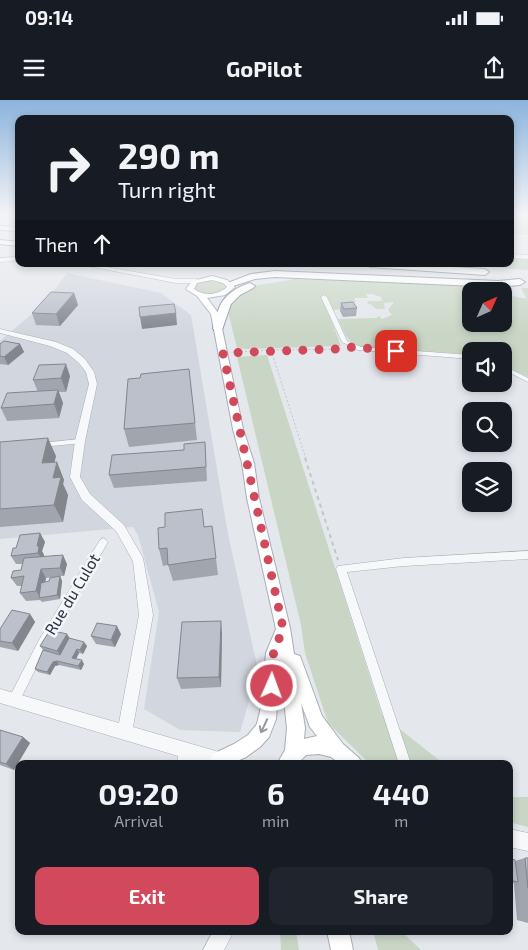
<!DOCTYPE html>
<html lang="en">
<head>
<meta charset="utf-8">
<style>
  :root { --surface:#171b24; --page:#20242c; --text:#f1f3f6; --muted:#9ea1a6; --accent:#d1495b }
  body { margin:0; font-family:"Exo 2",sans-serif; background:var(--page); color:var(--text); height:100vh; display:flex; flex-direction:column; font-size:19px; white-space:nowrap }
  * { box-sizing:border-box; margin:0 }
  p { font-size:16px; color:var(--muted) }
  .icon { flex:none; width:28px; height:28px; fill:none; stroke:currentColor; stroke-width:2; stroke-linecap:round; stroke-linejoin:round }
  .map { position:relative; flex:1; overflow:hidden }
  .panel { position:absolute; left:15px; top:660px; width:498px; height:175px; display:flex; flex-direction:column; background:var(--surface); border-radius:10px; box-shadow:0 2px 8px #0003 }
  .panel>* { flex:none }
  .hud { position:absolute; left:15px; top:15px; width:499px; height:152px; border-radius:10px; box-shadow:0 2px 8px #0003; background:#171b24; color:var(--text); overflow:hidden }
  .needle { width:32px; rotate:45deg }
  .tools { position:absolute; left:462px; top:182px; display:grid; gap:10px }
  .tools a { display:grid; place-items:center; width:50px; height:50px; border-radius:10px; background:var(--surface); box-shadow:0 2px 8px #0003; font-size:25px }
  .pin { position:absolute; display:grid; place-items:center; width:42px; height:42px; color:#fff; margin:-21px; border-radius:10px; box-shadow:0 2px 8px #0006 }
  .me { position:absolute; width:55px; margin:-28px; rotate:2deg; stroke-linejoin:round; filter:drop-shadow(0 0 4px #0008) }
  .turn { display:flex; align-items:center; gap:18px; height:105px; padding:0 20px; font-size:22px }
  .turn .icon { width:65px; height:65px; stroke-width:2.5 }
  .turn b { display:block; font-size:35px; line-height:42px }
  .then { display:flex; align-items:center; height:48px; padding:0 20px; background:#0003; gap:10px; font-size:19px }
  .eta { display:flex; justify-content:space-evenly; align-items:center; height:85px; text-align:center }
  .eta b { font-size:30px; font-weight:700; line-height:35px }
  .button { display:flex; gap:10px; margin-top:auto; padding:10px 20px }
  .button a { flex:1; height:58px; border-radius:10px; background:var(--accent); color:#fff; font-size:20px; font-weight:700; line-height:58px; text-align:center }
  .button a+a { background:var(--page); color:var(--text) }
  .status { display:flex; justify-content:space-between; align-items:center; height:35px; padding:0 25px; background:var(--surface); direction:ltr }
  .status svg { height:14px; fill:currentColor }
  header { display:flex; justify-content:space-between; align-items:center; height:65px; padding:0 20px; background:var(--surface); font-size:22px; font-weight:700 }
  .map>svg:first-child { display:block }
  .built { fill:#d2d6de }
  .green { fill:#c9d6c5 }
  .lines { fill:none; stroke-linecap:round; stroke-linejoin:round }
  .service-casing { stroke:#a9aeb7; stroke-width:2.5 }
  .minor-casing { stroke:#a9aeb7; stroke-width:1 }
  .tertiary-casing { stroke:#a9aeb7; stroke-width:1 }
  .secondary-casing { stroke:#a9aeb7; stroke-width:2 }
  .motorway-casing { stroke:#8b94a3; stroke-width:2 }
  .path-far1 { stroke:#c2c5cb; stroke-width:1; stroke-dasharray:2 2; stroke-linecap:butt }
  .path { stroke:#c2c5cb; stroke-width:2; stroke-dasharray:4 4; stroke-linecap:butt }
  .service { stroke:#f7f8fa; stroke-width:2 }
  .minor { fill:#f7f8fa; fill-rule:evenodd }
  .tertiary { fill:#f7f8fa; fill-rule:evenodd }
  .secondary { fill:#fff; fill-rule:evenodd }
  .motorway { fill:#fff; fill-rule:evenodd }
  .wall { fill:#a1a5ae; fill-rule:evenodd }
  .shaded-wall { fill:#83868d }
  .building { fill:#bbc0ca; stroke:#83868d }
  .oneway { stroke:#959aa2 }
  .route { stroke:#d1495b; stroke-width:9; stroke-dasharray:0 16.2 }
  .labels { text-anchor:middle; stroke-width:5; stroke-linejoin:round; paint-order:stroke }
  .street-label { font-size:16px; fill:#2b3445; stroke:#f4f6f9 }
</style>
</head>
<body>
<div class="status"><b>09:14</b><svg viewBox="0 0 49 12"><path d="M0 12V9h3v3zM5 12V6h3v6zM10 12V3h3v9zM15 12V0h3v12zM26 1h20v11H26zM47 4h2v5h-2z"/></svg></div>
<header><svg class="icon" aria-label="menu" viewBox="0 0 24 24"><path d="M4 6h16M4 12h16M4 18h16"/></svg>GoPilot<svg class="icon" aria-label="share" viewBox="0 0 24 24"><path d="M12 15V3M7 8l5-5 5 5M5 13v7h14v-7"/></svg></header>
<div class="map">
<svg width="528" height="850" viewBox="0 0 528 850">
  <rect width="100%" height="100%" fill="#e4e7ec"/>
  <!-- built -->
  <path class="built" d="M67 173 161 193 191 215 228 434 258 570 240 632 180 630 144 609 159 512 138 435 133 427 0 439V241L45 203Z"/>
  <!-- green -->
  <path class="green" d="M510 115H528V134L510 135Z
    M510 158 528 159V170L451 164H510Z
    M295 179 495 186 503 191H471V224H504V191L512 196 527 199 521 188H528V277L504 266V251H471L466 254 361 247C347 243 344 232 338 219L376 218 379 216 382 219 392 215 388 210 394 202 384 203 385 209H376L372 205 367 203 368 201H382L381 197 372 194H366L368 198H354L356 202 350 203 351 208 333 210 329 201H324L341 246 245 249 237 248 227 208 239 192 254 186Z
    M207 181 220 183 224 187V189C215 196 203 196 194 189L198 183Z
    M267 255 382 615 444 664H411L410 662 400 660 396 664H370L328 623 305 553 301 525 237 257Z
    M509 697H528V727L509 722Z
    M280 831H296L299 850H281Z
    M373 831H401L421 850H378Z"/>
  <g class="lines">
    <!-- service casing -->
    <g class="service-casing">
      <path id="service" d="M510 137 528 136"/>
    </g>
    <!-- minor casing -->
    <g class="minor-casing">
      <path id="minor" d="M324 195 327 197 347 241 361 247 471 255V259L358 250 342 242 321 197Z
        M504 266 528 278V282L504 270Z
        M80 339 84 341 83 343 41 347 37 345 41 343Z
        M103 438 106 440 108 442 47 546 18 604 14 606 10 604 8 600 10 596 39 540 100 440Z
        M528 451V459L404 466 347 472 411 664H399L336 469 338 466 404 458Z"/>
    </g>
    <!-- tertiary casing -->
    <g class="tertiary-casing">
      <path id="tertiary" d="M510 154 528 155V159L510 158Z
        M19 157V161L0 162V158Z
        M77 164H89L176 179H196L199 181 196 183H176Z
        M0 229 56 242 73 249 85 259 94 272 97 284 85 341 80 377 90 394 124 425 143 458 153 515 133 627 233 656 239 658 241 664H205L194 660 193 664H177L178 656 0 603V589L119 623 139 515 133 461 116 431 82 400 70 377 75 341 89 284 86 272 79 263 67 253 50 246 0 233Z
        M509 729 528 733V751L509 747Z
        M213 831H234L224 850H203Z"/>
    </g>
    <!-- secondary casing -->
    <g class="secondary-casing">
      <path id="secondary" d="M212 176 227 180 235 187 225 195 207 198 219 214 243 329 254 363 259 398 290 528 294 554 300 556 322 616 343 644 359 658 362 664H341L331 657 319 654 306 655 297 664H277L285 650 287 628 280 564 276 619 269 637 260 647 246 657 231 664H212L210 660 213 654 234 644 248 635 257 624 261 607 266 553 276 529 247 398 242 363 233 329 211 214 197 196 186 189 192 181ZM212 180 223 183 227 187C217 196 204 196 194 189L197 183ZM301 603 310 627 317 636 304 639 305 628Z
        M327 831H349L353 850H331Z"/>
    </g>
    <!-- motorway casing -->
    <g class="motorway-casing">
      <path id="motorway" d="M0 115H9L0 119Z
        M0 126 19 127V131L0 130Z
        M0 140 19 142V146L0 144Z
        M366 164H403L485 169 489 172 485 175 370 167Z
        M275 171 498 181 520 179 525 182 520 185 498 187 275 177 255 179 230 187 225 184 251 174Z
        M250 183 255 186 253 188 240 195 231 204 222 230H214L213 228C216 222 216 215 219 208 224 195 237 187 250 183Z"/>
    </g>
    <!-- path-far1 -->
    <path class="path-far1" d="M233 252 271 250
      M306 359 271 250 341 249"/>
    <!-- path -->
    <path class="path" d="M305 358 338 460"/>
    <!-- service -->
    <use href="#service" class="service"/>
    <!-- minor -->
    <use href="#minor" class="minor"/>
    <!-- tertiary -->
    <use href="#tertiary" class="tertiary"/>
    <!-- secondary -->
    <use href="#secondary" class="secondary"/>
    <!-- motorway -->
    <use href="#motorway" class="motorway"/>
  </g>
  <!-- wall -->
  <path class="wall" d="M74 193 78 205 60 226 36 225 32 213Z
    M341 203 357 208 356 216 343 217 340 211Z
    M0 244H20L24 252 8 265 0 264Z
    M189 269 197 340 129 347 124 329 140 278Z
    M70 276 66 292H59L63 303 59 318 7 321 1 308 38 292 33 280Z
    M0 342 56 356 54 363 57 362 64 380 63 384 68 395 63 422 0 427Z
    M205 342 207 381 114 388 109 375Z
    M212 426 218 475 173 481 168 465 163 466 159 449 205 427Z
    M40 433 45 442 42 451 44 455V457L67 464 64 476H60L62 481 60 499 42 502 40 500 26 501 20 493 22 486H17L11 478 21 470 23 464H16L11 456 16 448ZM58 477 49 481 45 482 46 478Z
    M30 514 35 522 18 551 0 547V529Z
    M222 533 221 587 181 589 177 578Z
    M67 534 69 538 87 546 83 554 79 553 76 559 84 564 81 570 59 565 55 566 50 575 38 572 35 569 43 550 40 546Z
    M121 534 115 547 96 544 91 536Z
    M0 630 23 637 30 643 14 670 0 665Z
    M509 758 515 761 525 758H528V823L517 820 514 783 509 784Z"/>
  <!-- shaded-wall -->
  <path class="shaded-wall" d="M74 193 78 205 60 226 56 214Z
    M176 213 177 225 142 229 140 217Z
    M20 244 24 252 8 265 4 257Z
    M66 264 70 276 66 292 61 278Z
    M58 290 63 303 59 318 54 304Z
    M48 338 56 356 50 381 42 363Z
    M57 362 64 380 63 384 68 395 63 422 54 405 53 378Z
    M40 433 45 442 42 451 44 455 43 462 38 453 37 446Z
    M63 455 67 464 64 476 60 468Z
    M41 469 46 478 42 497 41 498 36 491Z
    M60 476 62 481 60 499 57 495Z
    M30 514 35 522 18 551 12 543Z
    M221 521 222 533 221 587 219 577Z
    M117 526 121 534 115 547 111 540Z
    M67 534 72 542 63 558 57 551Z
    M84 542 87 546 83 554 80 550Z
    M77 549 79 553 75 561 72 558Z
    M82 560 84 564 81 570 78 566Z
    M57 561 59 565 55 566 50 575 47 572 53 562Z
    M23 637 30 643 14 670 6 664Z"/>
  <!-- building -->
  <path class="building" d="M51 192 74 193 56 214 32 213Z
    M353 202 357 208 344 209 341 203Z
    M174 204 176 213 140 217 139 207Z
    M4 241 20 244 4 257 0 256V244Z
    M66 264 61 278 33 280 39 265Z
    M189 269 195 323 124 329 128 279 140 278 141 274Z
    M58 290 54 304 1 308 7 293Z
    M48 338 42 363 57 362 53 378 61 377 54 405 0 409V342Z
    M205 342 206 367 109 375 112 355 184 350V344Z
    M202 409 204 427 212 426 216 458 168 465 167 448 159 449 158 428 165 427V413Z
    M40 433 37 446H39L38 453 11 456 13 448H16L20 435Z
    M63 455 60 468 41 469 36 491 20 493 24 476 11 478 13 471 21 470 24 458Z
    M60 476 57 495 39 498 41 483 49 481 50 478Z
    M12 510 30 514 12 543 0 541V529Z
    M221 521 219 577 177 578 182 522Z
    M97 523 117 526 111 540 91 536Z
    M50 530 67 534 57 551 40 546Z
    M69 538 84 542 80 550 77 549 72 558 82 560 78 566 57 561 53 562 47 572 35 569 43 550 60 555Z
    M0 630 23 637 6 664 0 662Z
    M509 758 515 760 518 782 509 780Z
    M525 758H528V788Z"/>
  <!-- one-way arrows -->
  <defs><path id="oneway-shaft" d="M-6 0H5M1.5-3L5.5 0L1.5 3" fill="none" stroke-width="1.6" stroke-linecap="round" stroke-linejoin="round" transform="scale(1.25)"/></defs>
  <use class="oneway" href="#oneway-shaft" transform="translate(264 626) rotate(115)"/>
  <!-- sky -->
  <linearGradient id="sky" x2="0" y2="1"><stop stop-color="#8bb4dd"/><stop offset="0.49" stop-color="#f3f4f6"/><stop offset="1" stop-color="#f3f4f6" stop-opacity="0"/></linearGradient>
  <rect width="528" height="234" fill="url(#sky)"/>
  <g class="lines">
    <!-- route -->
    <path class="route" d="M272 586 273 555 283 528 223 253 336 249 354 247 396 251"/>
  </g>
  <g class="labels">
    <!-- street labels -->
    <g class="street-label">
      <text transform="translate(72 494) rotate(-59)" y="6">Rue du Culot</text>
    </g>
  </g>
</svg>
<div class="tools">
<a><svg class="needle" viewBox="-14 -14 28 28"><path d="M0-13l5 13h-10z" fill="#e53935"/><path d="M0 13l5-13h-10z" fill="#9ea1a6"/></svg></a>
<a><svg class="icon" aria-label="sound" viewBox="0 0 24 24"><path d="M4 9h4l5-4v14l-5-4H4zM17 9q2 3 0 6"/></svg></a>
<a><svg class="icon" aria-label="search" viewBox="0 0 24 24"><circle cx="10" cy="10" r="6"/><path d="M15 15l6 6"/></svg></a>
<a><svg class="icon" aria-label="layers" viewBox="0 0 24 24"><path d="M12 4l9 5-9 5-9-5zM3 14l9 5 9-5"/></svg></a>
</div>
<div class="pin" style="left:396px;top:251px;background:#d93025"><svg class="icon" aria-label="arrive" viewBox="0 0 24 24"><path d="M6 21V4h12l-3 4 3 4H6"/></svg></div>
<svg class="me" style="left:272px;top:586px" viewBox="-20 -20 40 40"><circle r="17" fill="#d1495b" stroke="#fff" stroke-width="3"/><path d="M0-11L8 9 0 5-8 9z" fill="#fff"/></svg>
<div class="hud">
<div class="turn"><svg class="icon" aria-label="right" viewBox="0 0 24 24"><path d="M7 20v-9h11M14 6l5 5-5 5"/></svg><div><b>290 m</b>Turn right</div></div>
<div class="then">Then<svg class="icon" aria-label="ahead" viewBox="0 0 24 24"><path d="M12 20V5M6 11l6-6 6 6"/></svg></div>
</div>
<section class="panel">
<div class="eta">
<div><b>09:20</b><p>Arrival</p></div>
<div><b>6</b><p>min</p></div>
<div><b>440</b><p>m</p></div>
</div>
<div class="button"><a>Exit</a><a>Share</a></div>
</section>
</div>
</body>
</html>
